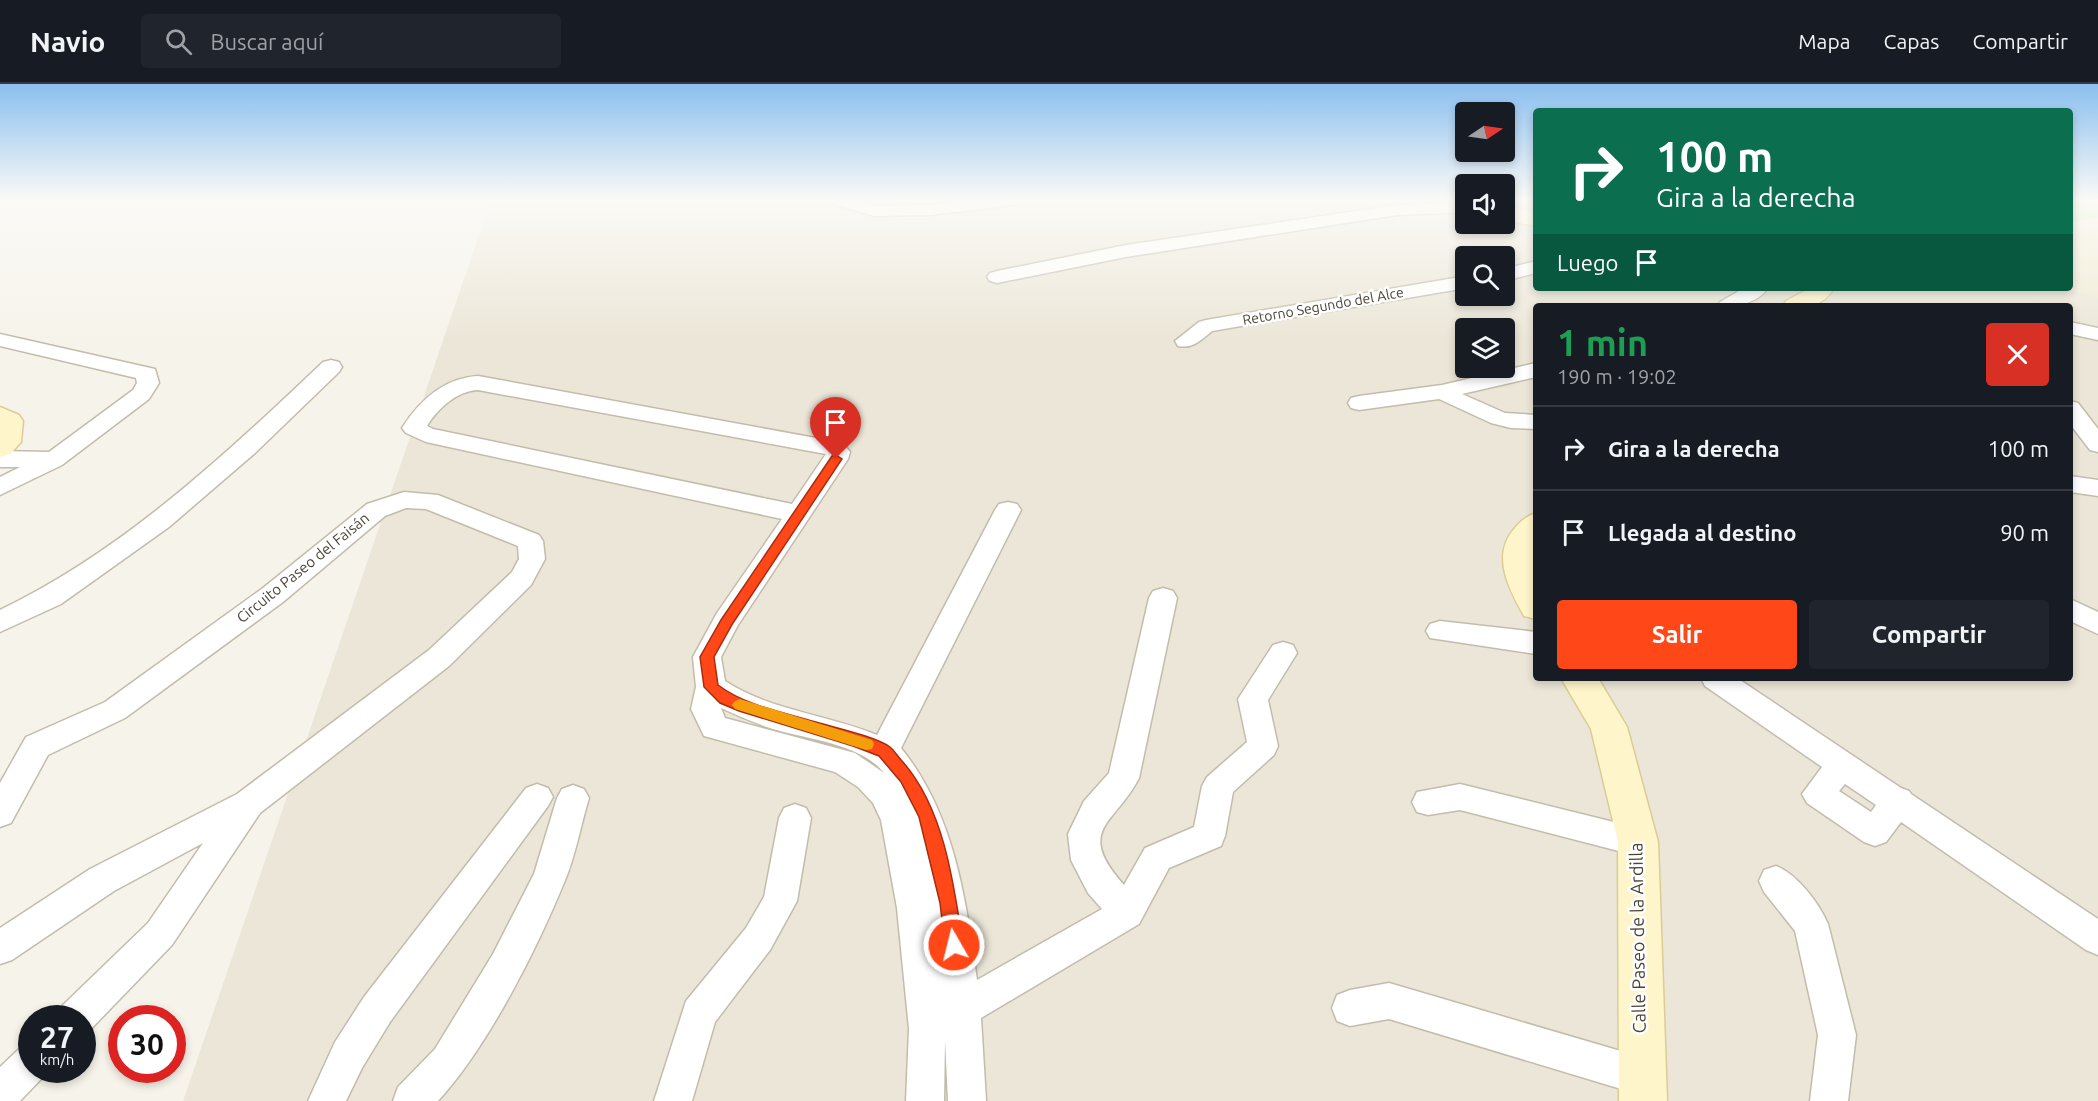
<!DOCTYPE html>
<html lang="es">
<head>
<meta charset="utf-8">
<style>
  :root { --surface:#171b24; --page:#20242c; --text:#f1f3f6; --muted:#9ea1a6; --line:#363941; --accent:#ff4718 }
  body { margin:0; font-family:Ubuntu,sans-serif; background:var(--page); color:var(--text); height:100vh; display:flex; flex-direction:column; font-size:22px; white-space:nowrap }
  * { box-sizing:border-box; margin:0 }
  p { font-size:20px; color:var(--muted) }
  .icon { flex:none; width:33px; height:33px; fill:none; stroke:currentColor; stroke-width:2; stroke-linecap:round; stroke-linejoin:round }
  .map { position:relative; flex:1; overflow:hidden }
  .details { position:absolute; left:1533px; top:219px; width:540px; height:378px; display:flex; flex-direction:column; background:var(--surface); border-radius:6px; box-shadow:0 3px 9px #0003 }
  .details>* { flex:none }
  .banner { position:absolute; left:1533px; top:24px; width:540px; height:183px; border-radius:6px; box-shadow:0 3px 9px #0003; background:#0b6e4f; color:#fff; overflow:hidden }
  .needle { width:39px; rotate:77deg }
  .fabs { position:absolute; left:1455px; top:18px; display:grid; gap:12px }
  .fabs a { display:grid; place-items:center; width:60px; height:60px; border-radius:6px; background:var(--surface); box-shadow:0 3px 9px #0003; font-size:30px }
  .speed { position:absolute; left:18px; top:921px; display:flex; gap:12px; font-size:30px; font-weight:700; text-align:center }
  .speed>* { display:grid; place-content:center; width:78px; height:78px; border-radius:50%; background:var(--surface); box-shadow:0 3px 9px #0003; line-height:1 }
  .speed small { font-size:15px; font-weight:400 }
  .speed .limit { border:9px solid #d22; background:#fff; color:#111 }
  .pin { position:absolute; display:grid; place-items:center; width:51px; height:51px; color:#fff; margin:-62px -26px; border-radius:50% 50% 50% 0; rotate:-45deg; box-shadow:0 0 6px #0007 }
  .pin .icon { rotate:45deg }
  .me { position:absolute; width:66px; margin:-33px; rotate:352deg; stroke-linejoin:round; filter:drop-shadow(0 0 4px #0008) }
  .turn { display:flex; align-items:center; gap:21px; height:126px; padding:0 24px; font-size:27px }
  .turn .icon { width:78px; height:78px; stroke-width:2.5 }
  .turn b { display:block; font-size:42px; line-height:51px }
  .then { display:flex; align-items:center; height:57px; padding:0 24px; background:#0003; gap:12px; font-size:22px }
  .round { display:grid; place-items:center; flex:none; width:63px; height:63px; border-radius:6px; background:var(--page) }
  .summary { display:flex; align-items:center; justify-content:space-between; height:102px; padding:0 24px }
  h1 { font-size:36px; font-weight:600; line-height:45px; color:#1e9e55 }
  .action { display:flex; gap:12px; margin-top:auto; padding:12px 24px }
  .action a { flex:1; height:69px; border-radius:6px; background:var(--accent); color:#fff; font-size:24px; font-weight:600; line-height:69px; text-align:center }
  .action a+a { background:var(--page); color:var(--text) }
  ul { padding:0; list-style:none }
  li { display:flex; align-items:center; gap:18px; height:84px; padding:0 24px; border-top:2px solid var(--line) }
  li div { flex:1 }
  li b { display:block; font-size:22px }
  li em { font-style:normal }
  header { display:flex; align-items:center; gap:36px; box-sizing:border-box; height:84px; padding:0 30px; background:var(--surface); border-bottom:2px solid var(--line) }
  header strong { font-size:28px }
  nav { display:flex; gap:33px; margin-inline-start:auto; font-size:21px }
  .search { width:420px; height:54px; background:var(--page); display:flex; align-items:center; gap:15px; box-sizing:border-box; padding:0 21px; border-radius:6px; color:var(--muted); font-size:22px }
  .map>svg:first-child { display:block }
  .residential { fill:#ebe6d7; fill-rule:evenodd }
  .education { fill:#f1ead2 }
  .green { fill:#ceefae }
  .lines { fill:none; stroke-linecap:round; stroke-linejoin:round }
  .street-casing { stroke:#c3bcab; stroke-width:3 }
  .secondary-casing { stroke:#dccc94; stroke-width:3 }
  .street { fill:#fff; fill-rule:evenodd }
  .secondary { fill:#fff5cb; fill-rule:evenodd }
  .route { fill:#ff4718; stroke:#a62e10; stroke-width:1.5 }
  .slow { fill:#f59e0b }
  .labels { text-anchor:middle; stroke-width:5; stroke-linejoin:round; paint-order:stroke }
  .far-street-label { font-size:14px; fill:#4c4436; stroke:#fff }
  .street-label { font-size:15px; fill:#4c4436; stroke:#fff }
  .near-street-label { font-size:18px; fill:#4c4436; stroke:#fff }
</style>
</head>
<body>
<header>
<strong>Navio</strong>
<div class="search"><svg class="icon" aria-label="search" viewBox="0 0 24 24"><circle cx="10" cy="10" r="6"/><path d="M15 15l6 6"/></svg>Buscar aquí</div>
<nav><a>Mapa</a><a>Capas</a><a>Compartir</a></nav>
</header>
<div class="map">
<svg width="2098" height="1017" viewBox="0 0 2098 1017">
  <rect width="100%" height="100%" fill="#f6f3ea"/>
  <!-- residential -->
  <path class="residential" d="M491 116H1465L1466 140H1504L1505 116H1536V204H2070V116H2098V1017H183ZM1466 172H1504V212H1466ZM1536 222H2070V594H1536ZM1466 244H1504V284H1466Z"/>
  <!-- education -->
  <path class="education" d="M2070 116H2098V214L2063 204H2070Z"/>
  <!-- green -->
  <path class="green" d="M2070 116H2098V134L2070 138Z"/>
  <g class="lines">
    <!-- street casing -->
    <g class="street-casing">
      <path id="street" d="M829 116H857L876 122 930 121 968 116H1022L1019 120 1013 121 930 131 875 132 832 120Z
        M1466 118V128L1397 131 1126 173 997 199 990 197 987 193 990 189 997 187 1126 161 1397 121Z
        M1536 177V189L1504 197V185Z
        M1466 192V204L1212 247C1201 256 1193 265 1178 262L1175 257 1199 238 1206 236Z
        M1744 204H1768C1756 221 1735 222 1717 222L1720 218Z
        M2070 238 2098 244V256L2070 250Z
        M0 250 155 285 159 299 149 315 62 381 0 411V393L20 383H0V367L49 368 133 306 137 299 136 294 0 262Z
        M331 276 339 278 342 283 339 288 255 369 169 443 61 520 0 548V526C123 467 225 371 323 278Z
        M1536 279V293L1462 310 1505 329 1536 331V345L1511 344 1491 339 1439 315 1359 326 1351 324 1348 319 1351 314 1359 312 1442 301Z
        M478 292 843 359 850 368 848 375 738 541 721 573 725 597C771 627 826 630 877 651L995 426 999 420 1008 418 1017 420 1021 426 901 664C954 729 966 815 977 896L1102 825 1088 809 1071 776 1068 750 1084 717 1109 689 1149 514 1153 507 1163 504 1173 507 1177 514 1139 694C1115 741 1074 745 1124 801L1145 764 1194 743 1202 702 1207 693 1247 658 1238 615 1273 561 1283 558 1293 561 1297 569 1268 616 1278 662 1274 671 1233 708 1225 752 1221 762 1169 784 1139 840 981 934 986 1017H948L945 956 944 1017H906L909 945 897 824 881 736 873 719 858 703 835 688 704 652 691 625 696 603 693 573 717 529 782 435 426 358 406 349 402 344C420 316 444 294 478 292ZM478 306 826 370 792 420 433 345 427 342C438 324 457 307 478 306ZM721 624C738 632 755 639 773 645 806 655 862 660 884 689L855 669 725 634Z
        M2070 317 2078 319 2098 345V368L2090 366 2070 340Z
        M2070 392 2098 396V412L2070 408Z
        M404 408 438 411 539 451 543 457 545 475 531 501 449 582 260 729 172 861 89 947 82 949V934H58L63 921 148 839 203 759 114 807 12 876 0 880V844L90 785 237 710 429 566 512 488 519 475 518 462 426 425 406 424 385 432 283 518 125 634 48 671 11 739 0 743V699L26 653 105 618 263 504 367 420Z
        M2070 515 2098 528V550L2070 537Z
        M1440 537 1536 548V570L1430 554 1426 547 1430 540Z
        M1701 594H1737L1901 704 1909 707 1911 710 2098 835V871L2086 866 1901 738 1886 758 1875 762 1864 758 1807 719 1802 710 1822 683 1705 602ZM1845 700 1876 721 1871 728 1839 707Z
        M537 700 548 704 553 713 548 722 390 938 362 984 346 1017H308L335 958 364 913 526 704Z
        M1460 700 1638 744 1650 748 1654 758 1650 768 1638 772 1460 726 1428 731 1417 728 1412 718 1417 708Z
        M573 701 584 705 589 714C581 740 576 769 566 794 537 865 489 961 438 1017H393L398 1003 435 965 493 870 534 790 557 714 562 705Z
        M795 720 806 724 811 734 797 817 770 866 715 938 692 1017H654L686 917 746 844 764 813 779 734 784 724Z
        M1776 782C1797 790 1819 819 1828 840L1856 951 1848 1017H1810L1818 951 1795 847 1764 808 1759 797 1764 786Z
        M1389 899 1641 973 1654 979 1660 992 1654 1005 1641 1011 1389 935 1350 942 1337 937 1332 924 1337 911 1350 906Z
        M32 959V986H48L45 991 20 1017H0V983L19 965Z"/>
    </g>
    <!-- secondary casing -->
    <g class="secondary-casing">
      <path id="secondary" d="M1448 116H1466V126L1451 121Z
        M1504 122 1536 128V142L1504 136Z
        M1810 204H1834C1820 226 1806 222 1783 222L1786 217Z
        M0 323 19 331 23 337 21 358 10 370 0 373Z
        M1536 429V535L1524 532C1509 505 1491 472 1514 445 1521 437 1525 433 1536 429Z
        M1561 594H1598L1627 643 1658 758 1667 1017H1619L1618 758 1591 645Z"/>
    </g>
    <!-- street -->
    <use href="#street" class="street"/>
    <!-- secondary -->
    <use href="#secondary" class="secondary"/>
  </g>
  <!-- sky -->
  <linearGradient id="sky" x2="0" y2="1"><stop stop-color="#8bbfef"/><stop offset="0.45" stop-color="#fbfaf6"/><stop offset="1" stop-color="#fbfaf6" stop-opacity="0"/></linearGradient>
  <rect width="2098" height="258" fill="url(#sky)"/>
  <!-- route -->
  <path class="route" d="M836 371 842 375 733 539 714 573 718 601C746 622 783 628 816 638 835 644 874 652 890 663 894 666 898 673 902 677 944 724 954 800 963 861L961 867 954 870 948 867 945 861 940 819 919 733 901 698 879 672 853 662 739 627 720 619 704 603 700 573 721 536 832 372Z"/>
  <!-- slow -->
  <path class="slow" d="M740 615 872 656 874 660 872 665 866 666 735 625 732 621 735 617Z"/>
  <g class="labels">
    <!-- far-street labels -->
    <g class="far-street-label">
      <text transform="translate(1323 222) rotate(-10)" y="5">Retorno Segundo del Alce</text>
    </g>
    <!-- street labels -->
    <g class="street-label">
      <text transform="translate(303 484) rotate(-39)" y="5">Circuito Paseo del Faisán</text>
    </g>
    <!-- near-street labels -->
    <g class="near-street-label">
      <text transform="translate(1638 854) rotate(-91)" y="6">Calle Paseo de la Ardilla</text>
    </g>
  </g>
</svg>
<div class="fabs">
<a><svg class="needle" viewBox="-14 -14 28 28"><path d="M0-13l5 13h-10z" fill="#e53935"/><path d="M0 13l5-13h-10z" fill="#9ea1a6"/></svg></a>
<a><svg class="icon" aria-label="sound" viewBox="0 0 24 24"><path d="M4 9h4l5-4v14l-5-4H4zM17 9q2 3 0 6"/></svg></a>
<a><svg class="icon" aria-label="search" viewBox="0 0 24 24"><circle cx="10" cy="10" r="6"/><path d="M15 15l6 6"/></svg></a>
<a><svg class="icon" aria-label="layers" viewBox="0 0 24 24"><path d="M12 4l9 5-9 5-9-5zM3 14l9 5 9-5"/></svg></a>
</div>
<div class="speed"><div>27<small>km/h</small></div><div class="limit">30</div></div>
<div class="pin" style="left:836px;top:375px;background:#d93025"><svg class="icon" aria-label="arrive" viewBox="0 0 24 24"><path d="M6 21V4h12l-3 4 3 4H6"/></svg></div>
<svg class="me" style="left:954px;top:861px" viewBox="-20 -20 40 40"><circle r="17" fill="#ff4718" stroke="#fff" stroke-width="3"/><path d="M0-11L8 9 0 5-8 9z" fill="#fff"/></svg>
<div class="banner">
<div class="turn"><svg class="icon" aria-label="right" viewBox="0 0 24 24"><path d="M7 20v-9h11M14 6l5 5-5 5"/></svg><div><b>100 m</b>Gira a la derecha</div></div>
<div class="then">Luego<svg class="icon" aria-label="arrive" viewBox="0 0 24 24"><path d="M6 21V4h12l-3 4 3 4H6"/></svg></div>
</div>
<section class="details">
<div class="summary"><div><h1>1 min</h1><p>190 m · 19:02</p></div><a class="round" style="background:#d93025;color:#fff"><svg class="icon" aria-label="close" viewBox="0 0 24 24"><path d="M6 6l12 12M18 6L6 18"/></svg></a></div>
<ul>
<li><svg class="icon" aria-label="right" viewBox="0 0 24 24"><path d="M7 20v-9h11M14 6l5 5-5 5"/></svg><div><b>Gira a la derecha</b></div><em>100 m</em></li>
<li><svg class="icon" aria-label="arrive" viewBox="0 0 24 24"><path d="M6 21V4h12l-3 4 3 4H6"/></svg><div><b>Llegada al destino</b></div><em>90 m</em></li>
</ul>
<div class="action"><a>Salir</a><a>Compartir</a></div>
</section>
</div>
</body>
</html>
